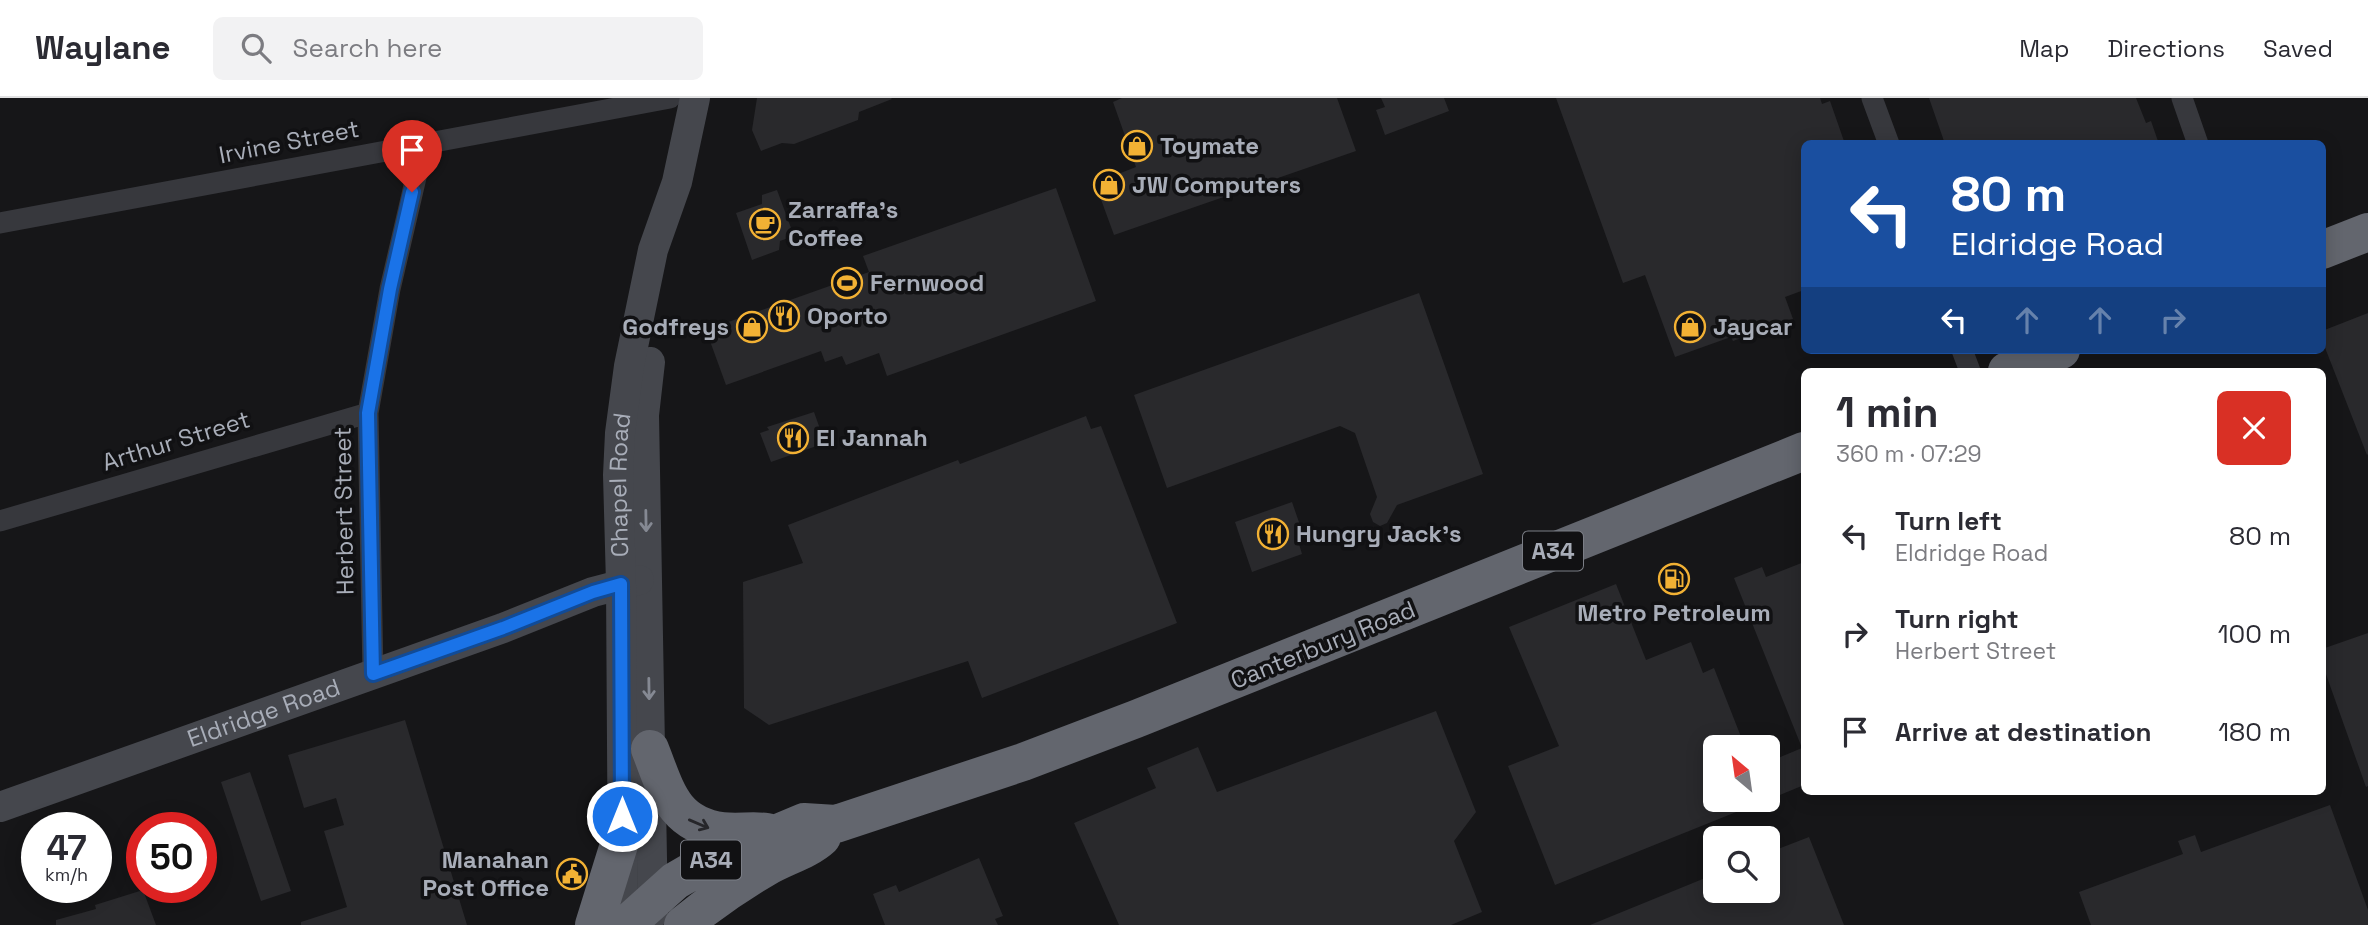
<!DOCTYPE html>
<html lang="en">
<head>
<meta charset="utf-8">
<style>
  :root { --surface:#fff; --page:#f2f2f3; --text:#2b2b33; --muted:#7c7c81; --line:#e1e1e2 }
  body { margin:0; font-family:"Space Grotesk",sans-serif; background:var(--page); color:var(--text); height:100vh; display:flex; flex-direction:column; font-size:26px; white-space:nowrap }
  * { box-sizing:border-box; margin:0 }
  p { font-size:23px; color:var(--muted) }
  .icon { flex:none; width:38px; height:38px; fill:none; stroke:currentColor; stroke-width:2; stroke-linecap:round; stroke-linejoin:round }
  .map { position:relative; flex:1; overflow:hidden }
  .drawer { position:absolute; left:1801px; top:270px; width:525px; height:427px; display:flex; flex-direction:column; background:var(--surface); border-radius:10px; box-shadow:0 4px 18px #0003 }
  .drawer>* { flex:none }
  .hud { position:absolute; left:1801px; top:42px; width:525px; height:214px; border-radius:10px; box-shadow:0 4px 18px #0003; background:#1a4fa0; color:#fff; overflow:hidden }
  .needle { width:46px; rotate:331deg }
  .controls { position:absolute; left:1703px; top:637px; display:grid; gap:14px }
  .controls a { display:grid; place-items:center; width:77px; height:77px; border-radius:10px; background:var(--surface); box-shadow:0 4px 18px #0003; font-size:35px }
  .speed { position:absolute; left:21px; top:714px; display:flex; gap:14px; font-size:35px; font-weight:700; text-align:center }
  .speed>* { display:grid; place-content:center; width:91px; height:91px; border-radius:50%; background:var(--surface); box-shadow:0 4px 18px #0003; line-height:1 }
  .speed small { font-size:18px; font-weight:400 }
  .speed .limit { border:10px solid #d22; background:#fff; color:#111 }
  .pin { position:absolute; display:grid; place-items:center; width:60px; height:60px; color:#fff; margin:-72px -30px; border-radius:50% 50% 50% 0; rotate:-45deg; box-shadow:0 0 7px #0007 }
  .pin .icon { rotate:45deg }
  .me { position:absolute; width:77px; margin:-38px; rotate:0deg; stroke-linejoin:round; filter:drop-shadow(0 0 5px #0008) }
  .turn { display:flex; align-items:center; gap:24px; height:147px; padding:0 35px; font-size:32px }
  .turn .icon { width:91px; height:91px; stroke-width:2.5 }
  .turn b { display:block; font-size:49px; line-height:60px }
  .lanes { display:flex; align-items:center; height:66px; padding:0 35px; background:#0003; justify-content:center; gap:35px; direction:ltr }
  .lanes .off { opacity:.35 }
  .round { display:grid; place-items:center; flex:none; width:74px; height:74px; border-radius:10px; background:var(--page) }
  .head { display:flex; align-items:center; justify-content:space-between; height:119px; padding:0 35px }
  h1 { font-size:42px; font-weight:600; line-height:52px }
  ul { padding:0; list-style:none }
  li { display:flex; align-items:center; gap:21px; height:98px; padding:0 35px }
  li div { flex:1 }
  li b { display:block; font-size:26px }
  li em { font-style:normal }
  header { display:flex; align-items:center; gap:42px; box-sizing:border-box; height:98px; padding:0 35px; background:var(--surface); border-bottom:2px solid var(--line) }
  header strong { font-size:33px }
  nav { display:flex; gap:38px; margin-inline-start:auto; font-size:24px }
  .search { width:490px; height:63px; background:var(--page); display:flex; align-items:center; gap:18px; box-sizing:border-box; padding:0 24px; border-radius:10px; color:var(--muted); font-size:26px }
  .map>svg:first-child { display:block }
  .building { fill:#29292c }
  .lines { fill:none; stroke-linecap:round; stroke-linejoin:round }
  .street { stroke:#37383d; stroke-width:21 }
  .secondary { stroke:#45474d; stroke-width:30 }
  .highway { stroke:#63666e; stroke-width:38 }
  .oneway { stroke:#858993 }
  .oneway2 { stroke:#26262a }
  .route-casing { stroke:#114b97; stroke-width:18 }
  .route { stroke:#1a73e8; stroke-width:12 }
  .labels { text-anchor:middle; stroke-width:7; stroke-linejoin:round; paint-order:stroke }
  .shield { fill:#111113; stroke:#7b7e86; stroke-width:2 }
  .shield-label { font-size:23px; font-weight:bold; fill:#a8adb8 }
  .street-label { font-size:24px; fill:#a8adb8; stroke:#111113 }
  .poi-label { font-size:24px; font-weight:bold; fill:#a8adb8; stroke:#111113; text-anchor:start }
</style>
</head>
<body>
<header>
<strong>Waylane</strong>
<div class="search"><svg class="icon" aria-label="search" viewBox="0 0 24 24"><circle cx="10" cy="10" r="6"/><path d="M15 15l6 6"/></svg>Search here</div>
<nav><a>Map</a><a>Directions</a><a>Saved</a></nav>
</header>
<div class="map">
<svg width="2368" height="827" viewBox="0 0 2368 827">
  <rect width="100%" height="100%" fill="#161618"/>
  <!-- building -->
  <path class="building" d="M757 0H891L892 1 859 14 858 22 794 46 782 45 761 53 752 32Z
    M1122 0H1337L1356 53 1114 137 1095 85 1136 69 1113 4Z
    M1381 0H1444L1449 13 1385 37 1376 12 1385 9Z
    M1556 0H1820L1822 6 1830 3 1845 46H1804V192L1785 199 1793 221 1733 243 1731 239 1675 259 1645 177 1623 185Z
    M1929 0H2136L2146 25 2151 23 2159 46H1945Z
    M1056 90 1096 203 887 278 879 255 846 267 842 258 825 264 821 253 726 287 706 232 869 174 863 158Z
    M777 92 794 138 780 143 779 152 752 162 736 115 762 106V97Z
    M1419 195 1483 376 1397 407 1387 425 1380 428 1373 424 1370 416 1377 399 1355 335 1340 328 1167 390 1134 297Z
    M2368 215V356L2367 357 2322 242V233Z
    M814 314 825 345 771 364 760 335 769 332 767 329Z
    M1086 318 1091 331 1101 328 1177 525 982 600 968 563 769 627 744 610 743 484 803 465 788 427 958 362 960 366Z
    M1292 404 1301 430 1305 429 1309 442 1299 446 1302 456 1252 474 1235 424Z
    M1804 464V687L1768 702V664L1802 650 1734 480 1762 469 1766 479Z
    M1616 486 1646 562 1691 544 1703 575 1714 570 1745 649H1715V702H1766L1555 787 1508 668 1559 648 1509 529Z
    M2368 535V688L2366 689 2322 565V551Z
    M1436 613 1476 714 1454 743 1482 814 1451 827H1119L1074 725 1156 690 1147 670 1198 649 1217 694Z
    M405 622 467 827H301V824L347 809 324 733 344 727 336 700 304 710 288 657Z
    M250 674 291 793 261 803 221 684Z
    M2330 707 2368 812V827H2091L2079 794 2183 756 2178 743 2195 737 2201 754Z
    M1809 739 1844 827H1590L1715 776V793H1768V755Z
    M979 760 1003 818 995 821 998 827H885L873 796 896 787 899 794Z
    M143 792 156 827H56V822L96 811 95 807Z"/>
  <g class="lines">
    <!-- street -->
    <path class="street" d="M1872 0 1889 46
      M2182 0 2198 46
      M0 125 670 0
      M1962 252 1970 273
      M0 423 368 315
      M373 576 368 315 390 191 424 45"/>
    <!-- secondary -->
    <g class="secondary">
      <path d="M650 264 644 317 653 816"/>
      <path id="s1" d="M0 709 503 530 593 494 639 482"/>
      <path id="s2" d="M630 827 623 802 621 486 618 377 620 335 629 268 653 152 677 84 695 0"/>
    </g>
    <!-- highway -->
    <path class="highway" d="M2322 152 2368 134
      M2007 273 2061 252
      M650 651C666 691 672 726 722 733 737 735 752 732 767 734
      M594 827 622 737
      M626 827 675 783 706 765 804 724 836 726 1023 664 1136 621 1804 353
      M683 827C709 806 736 787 765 770 783 759 807 753 822 739"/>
  </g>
  <!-- one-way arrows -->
  <defs><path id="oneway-shaft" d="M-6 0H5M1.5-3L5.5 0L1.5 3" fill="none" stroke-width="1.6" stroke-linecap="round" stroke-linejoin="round" transform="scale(1.75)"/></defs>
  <g class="oneway">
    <use href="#oneway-shaft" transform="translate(646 423) rotate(89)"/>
    <use href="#oneway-shaft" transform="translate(649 591) rotate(89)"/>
  </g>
  <use class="oneway2" href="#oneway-shaft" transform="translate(699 726) rotate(23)"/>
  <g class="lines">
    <!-- route casing -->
    <g class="route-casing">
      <path id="route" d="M412 94 390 191 368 315 373 576 503 530 593 494 621 486 622 718"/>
    </g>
    <!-- route -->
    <use href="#route" class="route"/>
  </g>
  <!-- icons -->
  <defs>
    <g id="shop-ring" transform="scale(1.575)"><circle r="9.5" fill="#111113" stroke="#f2b134" stroke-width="1.5"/><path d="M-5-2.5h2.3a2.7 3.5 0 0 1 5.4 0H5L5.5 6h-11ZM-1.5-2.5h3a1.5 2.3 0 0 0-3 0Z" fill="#f2b134"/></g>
    <g id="cafe-ring" transform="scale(1.575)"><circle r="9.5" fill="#111113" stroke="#f2b134" stroke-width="1.5"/><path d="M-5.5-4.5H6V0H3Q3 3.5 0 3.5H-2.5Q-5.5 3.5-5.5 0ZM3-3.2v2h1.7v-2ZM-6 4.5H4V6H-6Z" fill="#f2b134"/></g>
    <g id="stadium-ring" transform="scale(1.575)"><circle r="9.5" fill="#111113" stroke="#f2b134" stroke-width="1.5"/><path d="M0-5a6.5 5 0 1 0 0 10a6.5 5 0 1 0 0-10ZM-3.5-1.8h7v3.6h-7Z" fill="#f2b134"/></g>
    <g id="restaurant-ring" transform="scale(1.575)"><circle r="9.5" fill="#111113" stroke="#f2b134" stroke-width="1.5"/><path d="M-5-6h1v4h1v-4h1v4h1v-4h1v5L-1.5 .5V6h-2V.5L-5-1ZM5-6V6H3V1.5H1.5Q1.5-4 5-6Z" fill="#f2b134"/></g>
    <g id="fuel-ring" transform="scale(1.575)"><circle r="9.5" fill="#111113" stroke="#f2b134" stroke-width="1.5"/><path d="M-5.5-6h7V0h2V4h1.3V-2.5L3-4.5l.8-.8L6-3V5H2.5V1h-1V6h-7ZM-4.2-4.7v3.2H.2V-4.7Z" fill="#f2b134"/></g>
    <g id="civic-ring" transform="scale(1.575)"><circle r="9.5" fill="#111113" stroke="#f2b134" stroke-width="1.5"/><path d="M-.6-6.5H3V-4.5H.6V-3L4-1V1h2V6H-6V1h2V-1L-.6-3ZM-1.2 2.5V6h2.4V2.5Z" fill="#f2b134"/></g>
  </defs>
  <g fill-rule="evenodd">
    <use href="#shop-ring" x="1137" y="48"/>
    <use href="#shop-ring" x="1109" y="87"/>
    <use href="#cafe-ring" x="765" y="126"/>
    <use href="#stadium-ring" x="847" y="185"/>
    <use href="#restaurant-ring" x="784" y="218"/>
    <use href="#shop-ring" x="752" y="229"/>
    <use href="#shop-ring" x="1690" y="229"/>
    <use href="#restaurant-ring" x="793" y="340"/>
    <use href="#restaurant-ring" x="1273" y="436"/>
    <use href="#fuel-ring" x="1674" y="481"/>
    <use href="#civic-ring" x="572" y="776"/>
  </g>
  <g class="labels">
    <!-- shield labels -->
    <g class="shield">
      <rect x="1523" y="433.5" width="60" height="39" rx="5"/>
      <rect x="681" y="742.5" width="60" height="39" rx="5"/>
    </g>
    <g class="shield-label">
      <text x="1553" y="461">A34</text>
      <text x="711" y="770">A34</text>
    </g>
    <!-- street labels -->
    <g class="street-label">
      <text transform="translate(289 44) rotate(-11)" y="8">Irvine Street</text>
      <text transform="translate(176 343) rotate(-17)" y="8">Arthur Street</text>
      <text dy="8" stroke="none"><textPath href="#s2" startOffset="441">Chapel Road</textPath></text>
      <text transform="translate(344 413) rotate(-91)" y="8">Herbert Street</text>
      <text transform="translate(1323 547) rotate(-22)" y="8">Canterbury Road</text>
      <text dy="8" stroke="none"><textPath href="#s1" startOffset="280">Eldridge Road</textPath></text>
    </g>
    <!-- poi labels -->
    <g class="poi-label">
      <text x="1160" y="56">Toymate</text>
      <text x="1132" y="95">JW Computers</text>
      <text x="788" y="120">Zarraffa's<tspan x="788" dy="28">Coffee</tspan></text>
      <text x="870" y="193">Fernwood</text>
      <text x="807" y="226">Oporto</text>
      <text x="729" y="237" text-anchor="end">Godfreys</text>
      <text x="1713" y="237">Jaycar</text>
      <text x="816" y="348">El Jannah</text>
      <text x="1296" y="444">Hungry Jack's</text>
      <text x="1674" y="523" text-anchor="middle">Metro Petroleum</text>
      <text x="549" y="770" text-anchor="end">Manahan<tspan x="549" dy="28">Post Office</tspan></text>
    </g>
  </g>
</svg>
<div class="controls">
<a><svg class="needle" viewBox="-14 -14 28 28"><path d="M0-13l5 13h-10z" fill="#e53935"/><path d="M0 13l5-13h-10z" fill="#7c7c81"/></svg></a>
<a><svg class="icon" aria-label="search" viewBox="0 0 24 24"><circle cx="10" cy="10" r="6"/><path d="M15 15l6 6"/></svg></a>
</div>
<div class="speed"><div>47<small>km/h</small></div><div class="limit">50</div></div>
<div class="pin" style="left:412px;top:94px;background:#d93025"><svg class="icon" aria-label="arrive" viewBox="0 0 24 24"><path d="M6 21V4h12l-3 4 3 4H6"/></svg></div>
<svg class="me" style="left:622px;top:718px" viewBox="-20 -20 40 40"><circle r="17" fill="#1a73e8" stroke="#fff" stroke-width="3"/><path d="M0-11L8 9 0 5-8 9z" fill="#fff"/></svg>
<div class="hud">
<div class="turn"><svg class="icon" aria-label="left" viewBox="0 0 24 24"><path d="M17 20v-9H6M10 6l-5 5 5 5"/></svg><div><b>80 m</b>Eldridge Road</div></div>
<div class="lanes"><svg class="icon" aria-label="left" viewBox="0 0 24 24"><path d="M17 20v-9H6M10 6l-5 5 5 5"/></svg><svg class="icon off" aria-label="ahead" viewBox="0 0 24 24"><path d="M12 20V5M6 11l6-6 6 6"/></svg><svg class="icon off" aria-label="ahead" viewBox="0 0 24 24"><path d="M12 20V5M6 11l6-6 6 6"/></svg><svg class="icon off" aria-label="right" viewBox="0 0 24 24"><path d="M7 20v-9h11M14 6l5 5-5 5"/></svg></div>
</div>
<section class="drawer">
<div class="head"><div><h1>1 min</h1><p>360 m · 07:29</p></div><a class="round" style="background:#d93025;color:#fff"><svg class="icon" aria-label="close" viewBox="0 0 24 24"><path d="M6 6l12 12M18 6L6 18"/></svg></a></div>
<ul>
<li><svg class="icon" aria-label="left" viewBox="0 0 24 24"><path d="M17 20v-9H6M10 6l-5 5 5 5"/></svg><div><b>Turn left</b><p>Eldridge Road</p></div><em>80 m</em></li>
<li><svg class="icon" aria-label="right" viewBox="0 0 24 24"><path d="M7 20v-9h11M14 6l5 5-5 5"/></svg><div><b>Turn right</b><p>Herbert Street</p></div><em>100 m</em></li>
<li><svg class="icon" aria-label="arrive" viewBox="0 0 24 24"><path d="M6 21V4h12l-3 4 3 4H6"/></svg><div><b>Arrive at destination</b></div><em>180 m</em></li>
</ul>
</section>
</div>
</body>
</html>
